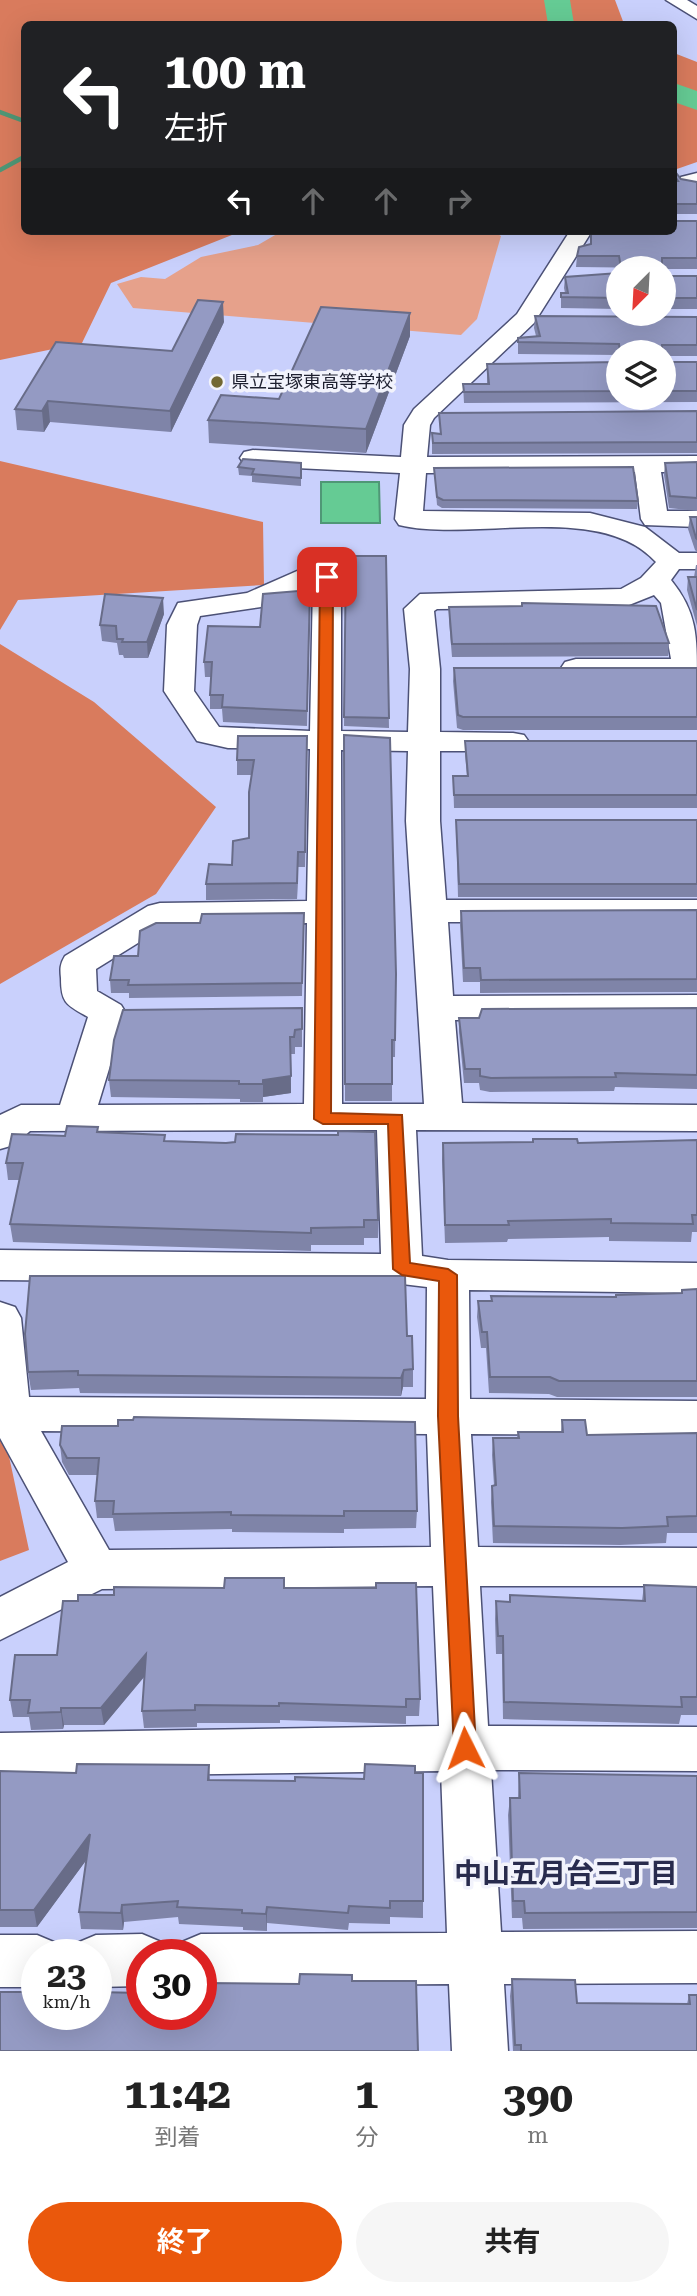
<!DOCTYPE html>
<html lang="ja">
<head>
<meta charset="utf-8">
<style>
  :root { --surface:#fff; --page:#f6f6f6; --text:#222; --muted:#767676; --accent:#ea580c }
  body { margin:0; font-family:"Roboto Serif","Noto Sans JP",serif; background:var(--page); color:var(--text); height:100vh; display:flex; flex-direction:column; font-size:26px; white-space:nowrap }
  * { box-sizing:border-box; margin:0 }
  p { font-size:23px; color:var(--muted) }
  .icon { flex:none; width:38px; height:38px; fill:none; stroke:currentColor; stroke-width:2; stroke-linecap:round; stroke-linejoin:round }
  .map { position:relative; height:2051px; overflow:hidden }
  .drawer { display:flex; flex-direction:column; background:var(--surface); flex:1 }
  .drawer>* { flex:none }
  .guide { position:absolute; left:21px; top:21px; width:656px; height:214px; border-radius:10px; box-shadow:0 7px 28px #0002; background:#202124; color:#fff; overflow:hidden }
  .needle { width:46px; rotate:204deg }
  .tools { position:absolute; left:606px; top:256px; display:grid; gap:14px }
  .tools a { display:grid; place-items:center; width:70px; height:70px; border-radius:50%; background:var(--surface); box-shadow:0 7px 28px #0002; font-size:35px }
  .speed { position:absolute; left:21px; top:1939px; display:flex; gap:14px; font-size:35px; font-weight:700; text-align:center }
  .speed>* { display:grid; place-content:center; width:91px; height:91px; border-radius:50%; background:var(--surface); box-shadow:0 7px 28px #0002; line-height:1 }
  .speed small { font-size:18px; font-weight:400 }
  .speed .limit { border:10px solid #d22; background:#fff; color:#111 }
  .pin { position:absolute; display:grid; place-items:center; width:60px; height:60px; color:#fff; margin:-30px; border-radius:14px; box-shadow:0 4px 10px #0006 }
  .me { position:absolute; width:77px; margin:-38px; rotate:357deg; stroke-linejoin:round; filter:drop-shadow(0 0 5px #0008) }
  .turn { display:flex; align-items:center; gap:24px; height:147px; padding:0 28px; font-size:32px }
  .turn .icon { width:91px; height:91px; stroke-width:2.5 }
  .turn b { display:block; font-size:49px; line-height:60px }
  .lanes { display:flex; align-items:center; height:66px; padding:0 28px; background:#0003; justify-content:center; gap:35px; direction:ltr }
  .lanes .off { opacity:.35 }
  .eta { display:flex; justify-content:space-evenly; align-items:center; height:119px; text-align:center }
  .eta b { font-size:42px; font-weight:700; line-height:49px }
  .button { display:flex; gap:14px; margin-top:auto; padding:14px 28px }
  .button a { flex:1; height:80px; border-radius:42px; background:var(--accent); color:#fff; font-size:28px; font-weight:700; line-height:80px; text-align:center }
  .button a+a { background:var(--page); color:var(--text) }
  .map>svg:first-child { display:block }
  .green { fill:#e6a18b }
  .forest { fill:#d97b5d }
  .water { fill:#65cb94; stroke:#4f9776; stroke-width:2 }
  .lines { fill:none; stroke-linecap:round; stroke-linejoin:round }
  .stream { stroke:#4f9776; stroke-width:4.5 }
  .river { fill:#65cb94; fill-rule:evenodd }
  .minor-casing { stroke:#4c5176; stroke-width:3 }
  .minor { fill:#fff; fill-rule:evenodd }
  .wall { fill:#7f84a8 }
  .shaded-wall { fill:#686c88 }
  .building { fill:#949ac3; stroke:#686c88; stroke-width:2 }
  .route { fill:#ea580c; stroke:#983908; stroke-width:2 }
  .poi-dot { fill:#726834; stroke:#f2f3fc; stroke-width:2.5 }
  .labels { text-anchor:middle; stroke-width:7; stroke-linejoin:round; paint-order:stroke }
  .far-poi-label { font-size:18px; fill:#1d1f2f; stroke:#f2f3fc; text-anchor:start }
  .near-neighbourhood-label { font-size:28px; font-weight:bold; fill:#282b4d; stroke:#f2f3fc }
</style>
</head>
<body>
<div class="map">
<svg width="697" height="2051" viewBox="0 0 697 2051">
  <rect width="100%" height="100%" fill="#c9d0fc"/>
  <!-- green -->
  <path class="green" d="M282 231H492L501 236 477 319 461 335 133 308 117 284 141 277 165 279 201 257 258 245Z"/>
  <!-- forest -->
  <path class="forest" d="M0 0H615L624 24H24V231H242L111 283 82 343 0 360Z
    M674 53 697 62V162L674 170Z
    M0 461 263 522 264 585 18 600 0 630Z
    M0 644 94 702 216 807 156 894 0 984Z
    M0 1414 29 1550 0 1561Z"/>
  <!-- water -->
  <path class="water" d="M321 482H379L380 523H321Z"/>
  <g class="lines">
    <!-- stream -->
    <path class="stream" d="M0 112 24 121
      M0 170 24 157"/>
    <!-- river -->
    <path class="river" d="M544 0H570L574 24H548Z
      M674 83 697 91V110L674 102Z"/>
    <!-- minor casing -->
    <g class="minor-casing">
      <path id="minor" d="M666 0H687L697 6V19Z
        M697 173V191L681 187 678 182 681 177Z
        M570 231H592L534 323 434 418 430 425 427 457 697 456V472H661L667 511H697V527L645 525 641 519 635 472 426 473 423 511 590 513 645 527 679 553H697V569H679L671 580C697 612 697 636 697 677H576L565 674 561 668 565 662 576 659H671L661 603 654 595 624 607 437 609 434 611 440 669V732L513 733 524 735 529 742 524 749 513 751H440V821L446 900H697V922H448L453 996 697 995V1019L455 1020 462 1103 697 1105V1131L416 1130 422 1256 448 1260 697 1263V1293L469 1290 470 1399 697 1401V1435L471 1434 478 1547 697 1548V1586H480L488 1726 697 1727V1771L491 1770 501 1932 697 1931V1983L504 1984 508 2051H452L449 1984 201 1986V1955H176L182 1942 201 1934 447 1933 441 1771 0 1777V1733L439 1726 433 1586 102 1589 0 1640V1597L68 1562 0 1438V1302L15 1307 21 1318 29 1397 426 1399 427 1287 402 1284 0 1280V1250L381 1254 377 1130 30 1131 14 1145 0 1149V1115L21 1105H60L88 1017C67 1005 61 1004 61 978 60 969 60 964 65 956L148 906 160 903 307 901 310 749 228 748 197 741 164 691 167 625 178 603 247 593 313 564 337 571 341 577V731L408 732 410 669 404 609 420 594 621 589 641 578 656 562C600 500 473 543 399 525L395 519 400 473 253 466 244 464 240 458 244 452 253 450 401 457 404 425 414 409 517 314ZM313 585 310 731 219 727 194 691 197 625 200 616 261 607ZM341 750 408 751 406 821 424 1104H342ZM307 923 304 1104 98 1105 126 1013 121 1005 97 991 96 969 167 925ZM41 1431 427 1434 431 1547 109 1550Z
        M142 1934 161 1942 167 1955H142V1986L96 1987V1955H72L77 1943 96 1935Z
        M0 1935H37L56 1943 61 1955H37V1987H0Z"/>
    </g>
    <!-- minor -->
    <use href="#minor" class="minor"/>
  </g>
  <!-- wall -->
  <path class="wall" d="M674 175 681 179 697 182V214H674Z
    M697 221V269H663V268L576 267 577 256 590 244 591 231Z
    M618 273V309L561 308V293H565L564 288 565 277Z
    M663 276H697V309H663Z
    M410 313V336L366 453 209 443 208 420 279 399Z
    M535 316 697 317V356H663V352H618V355L518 354V338L536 336 534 328Z
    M224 322 171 432 50 422 44 432 17 430 15 409 172 351Z
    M618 362V397H663V362H697V402L464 403 463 384H487V364Z
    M697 411V453L432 454V433L440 434 439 413Z
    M697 462V511L669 508 664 475 665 463Z
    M301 463V486L252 482V476L239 475 238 467Z
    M434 468 638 501 637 509 442 508 437 505Z
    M690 517H697V552L695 550 688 529Z
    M346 556H386L389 728 344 726Z
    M696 565H697V626L687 590 688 577H694Z
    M310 605 307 726 223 722 222 709H210V695L211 677H205L204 662 260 627Z
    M449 607 669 643 668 656 452 657 449 620Z
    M164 614 148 658H124L123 655H119L117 643 102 641 100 625Z
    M454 668H697V730H463L457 728 453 681Z
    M344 735 396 974 395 1057H392V1101H345Z
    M465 741H697V808H454L453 776H467L465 754Z
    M307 751 305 867H298L297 899 206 900V884L232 865 249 838 252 775H237V760Z
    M456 820H697V897H458Z
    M697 910V992L480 993V982H463L460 925 461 911Z
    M304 913 302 996 129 998V993H111L110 980 138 956 200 923Z
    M302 1008V1047H295V1054H291V1093L263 1097V1102H240V1099L111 1097 109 1080Z
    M697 1008V1089L615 1087 614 1091 490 1092 480 1090 479 1083H464L459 1032V1018Z
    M98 1132 166 1141 378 1220V1238H364V1245H311V1251L13 1242 10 1224 20 1180H8L6 1163Z
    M697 1140V1232H692L691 1242 609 1241V1237L508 1239 507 1242 445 1243 442 1160 443 1143H578Z
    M697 1289V1397H557L549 1394 489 1393 486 1348H481L477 1317 478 1301H491V1296L615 1297 616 1295 681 1293 682 1290Z
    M407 1336 413 1369V1387H403L401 1396 80 1393 79 1388 31 1390 28 1372Z
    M562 1420 587 1435 697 1433V1533H667L666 1543 620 1545 493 1543 491 1502 492 1486 494 1485 492 1455 493 1438H517L518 1432H561Z
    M60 1445 417 1511 416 1528 344 1529V1533L232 1532V1529L115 1531 113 1518H97L95 1501 97 1475H69L62 1462Z
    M284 1578 285 1588 420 1699 419 1716H406V1724L280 1720V1723H197V1727L144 1728 142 1711 145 1676 104 1725H64L63 1729 31 1730 29 1717H13L10 1700 57 1655 78 1601 114 1595 224 1588Z
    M644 1585 697 1587V1715H681L679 1724 503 1719 502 1654H496L495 1619 496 1601H642Z
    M209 1765 210 1780 423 1901V1918L390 1917V1924L349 1923 348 1930 267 1923V1931L243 1930V1927L179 1924 178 1917 124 1922 123 1930 81 1929 79 1912 87 1859 37 1927H0V1771L76 1773Z
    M519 1773 697 1776V1928L523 1929 522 1918H512L508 1815 510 1798H518Z
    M512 1979 577 2003 687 2004 689 1995 697 2051H513L510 1996Z"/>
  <!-- shaded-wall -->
  <path class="shaded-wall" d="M223 302 224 322 171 432 170 411Z
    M410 313V336L366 453V429Z
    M48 401 50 422 44 432 42 411Z
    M163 598 164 614 148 658 147 642Z
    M298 852V867L297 899V883Z
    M290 1037 291 1093 263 1097V1080Z
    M404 1370 403 1387 401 1396V1378Z
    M146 1654 148 1672 104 1725 101 1708Z
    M61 1708 64 1725 63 1729 61 1712Z
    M90 1834 93 1851 37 1927 34 1910Z
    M122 1905 124 1922 123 1930 121 1913Z
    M267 1907V1931L266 1914Z"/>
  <!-- building -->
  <path class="building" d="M677 174 681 179 697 182V204H674V181H678L674 175Z
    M674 221H697V258H662V268H621L619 256H577L579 247 591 244V231H674Z
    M618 273V298L561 297V293H568L565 277Z
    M663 276H697V298H663Z
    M198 300 223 302 170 411 48 401 42 411 15 409 56 342 172 351Z
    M321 307 410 313 366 429 208 420 221 395 279 399Z
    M535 316 697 317V345H662V352H620L619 344 518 342V338L540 336Z
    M618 362V391L464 392 463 384H489L487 364Z
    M663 362H697V391H663Z
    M697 411V442L433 443 432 433 441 434 439 413Z
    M243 459 301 463V478L252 474 254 469 238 467Z
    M697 462V498L670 496 665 463Z
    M633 467 638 501 443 500 437 497 434 468Z
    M690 517H697V539L696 538Z
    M346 556H386L389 718 344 717Z
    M688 577H697V610Z
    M310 590 307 711 222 707 223 695H210L212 662H204L208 626 260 627 263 594Z
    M105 594 163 598 147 642H122L123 639H117L116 626 100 625Z
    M522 603 656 606 669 643 452 644 449 607 522 606Z
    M454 668H697V717H463L458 715Z
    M344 735 390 738 396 974 395 1040H392V1084H345Z
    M238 736H307L305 852H298L297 883 206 884 209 864 232 865 233 841 249 838V792L254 760H237Z
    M465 741H697V795H454L453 776H468Z
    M456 820H697V884H459Z
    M697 910V979L481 980 480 968H464L461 911Z
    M304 913 302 983 128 985 129 980H110L114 956H138L140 931 156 923H200L202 914Z
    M302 1008V1029L295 1030 294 1037H290L291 1076 263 1080V1084H239V1081L109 1080 114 1040 123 1010Z
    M697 1008V1075L615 1073 616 1077 491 1078 480 1076V1069H465L459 1018H479L482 1009Z
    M67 1126 98 1127 97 1132 165 1135 164 1141 226 1143 235 1142 236 1134 338 1135V1131L375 1132 378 1220H364V1227L311 1228V1233L10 1224 23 1163H6L12 1134 65 1136Z
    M533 1139H577L578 1143 697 1140V1215H692L693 1224 611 1223V1219L508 1221 509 1225H445L443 1143 533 1142Z
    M30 1276H405L407 1336H412L413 1369 404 1370 401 1378 78 1375V1371L28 1372 25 1334Z
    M697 1289V1381H559L550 1377H490L487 1332H482L478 1301H492L491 1296 616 1297V1295L682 1293V1290Z
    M134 1417 415 1422 417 1511H344V1516L231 1515V1512L113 1514 114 1501H95L99 1458H67L60 1445 62 1426H118V1420H133Z
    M562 1420H585L587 1435 697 1433V1516L667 1517 668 1526 622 1528 494 1526 492 1486 496 1485 493 1438H519L518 1432H563Z
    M225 1578H284V1588H376V1583H416L420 1699H406V1707L279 1703V1706L195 1705V1710L142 1711 146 1654 101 1708H61V1712L28 1713 30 1700H10L15 1655H57L63 1601H78V1595H114V1587L224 1588Z
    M644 1585 697 1587V1697H681L682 1707 504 1702 503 1636H498L496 1601 510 1602V1595L645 1601Z
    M77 1764 209 1765 208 1780 295 1781V1777L364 1779 365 1764 415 1766V1773H423V1901H390V1908L349 1906 348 1913 267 1907 266 1914 242 1913V1910L177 1907 178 1901 122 1905 121 1913 79 1912 90 1834 34 1910H0V1771L76 1773Z
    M519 1773 697 1776V1912L525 1913 524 1901H513L510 1798H520Z
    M300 1974 352 1975V1981H416L418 2051H0V1992H37V2014H96V1992L142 1993V2014H201V1993H206L207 1983 299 1984Z
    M512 1979 575 1980 577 2003 690 2004 689 1995H697V2051H521V2045H515Z"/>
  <!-- route -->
  <path class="route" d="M327 574 333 577 331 1113 402 1115 410 1263 448 1269 457 1275 458 1416 476 1748 473 1755 465 1758 457 1755 454 1748 438 1416 439 1281 402 1275 393 1269 388 1124H323L314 1119 320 577Z"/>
  <!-- markers -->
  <circle class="poi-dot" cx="217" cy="382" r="7"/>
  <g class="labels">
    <!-- far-poi labels -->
    <g class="far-poi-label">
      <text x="231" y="388">県立宝塚東高等学校</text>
    </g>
    <!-- near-neighbourhood labels -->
    <g class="near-neighbourhood-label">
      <text x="566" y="1883">中山五月台三丁目</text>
    </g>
  </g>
</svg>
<div class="tools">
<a><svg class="needle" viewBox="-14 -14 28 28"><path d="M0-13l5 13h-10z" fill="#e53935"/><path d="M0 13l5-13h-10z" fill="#767676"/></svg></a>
<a><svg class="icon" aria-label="layers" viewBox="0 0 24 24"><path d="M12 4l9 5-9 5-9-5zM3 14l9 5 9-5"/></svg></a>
</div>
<div class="speed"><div>23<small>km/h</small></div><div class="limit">30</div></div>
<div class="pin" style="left:327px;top:577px;background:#d93025"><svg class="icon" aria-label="arrive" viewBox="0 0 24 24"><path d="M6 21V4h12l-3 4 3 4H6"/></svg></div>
<svg class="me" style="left:465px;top:1748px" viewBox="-20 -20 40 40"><path d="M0-17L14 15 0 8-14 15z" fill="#ea580c" stroke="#fff" stroke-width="4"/></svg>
<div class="guide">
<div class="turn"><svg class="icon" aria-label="left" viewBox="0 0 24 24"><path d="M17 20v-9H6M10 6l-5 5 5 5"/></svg><div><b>100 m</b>左折</div></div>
<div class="lanes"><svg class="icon" aria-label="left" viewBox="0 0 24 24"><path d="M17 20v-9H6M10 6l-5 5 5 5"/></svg><svg class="icon off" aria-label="ahead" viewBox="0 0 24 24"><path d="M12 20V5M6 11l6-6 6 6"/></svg><svg class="icon off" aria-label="ahead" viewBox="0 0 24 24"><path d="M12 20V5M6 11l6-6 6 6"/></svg><svg class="icon off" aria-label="right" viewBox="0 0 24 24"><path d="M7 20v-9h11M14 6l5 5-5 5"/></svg></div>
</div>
</div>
<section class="drawer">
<div class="eta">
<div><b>11:42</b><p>到着</p></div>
<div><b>1</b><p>分</p></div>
<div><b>390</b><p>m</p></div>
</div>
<div class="button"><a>終了</a><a>共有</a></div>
</section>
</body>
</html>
